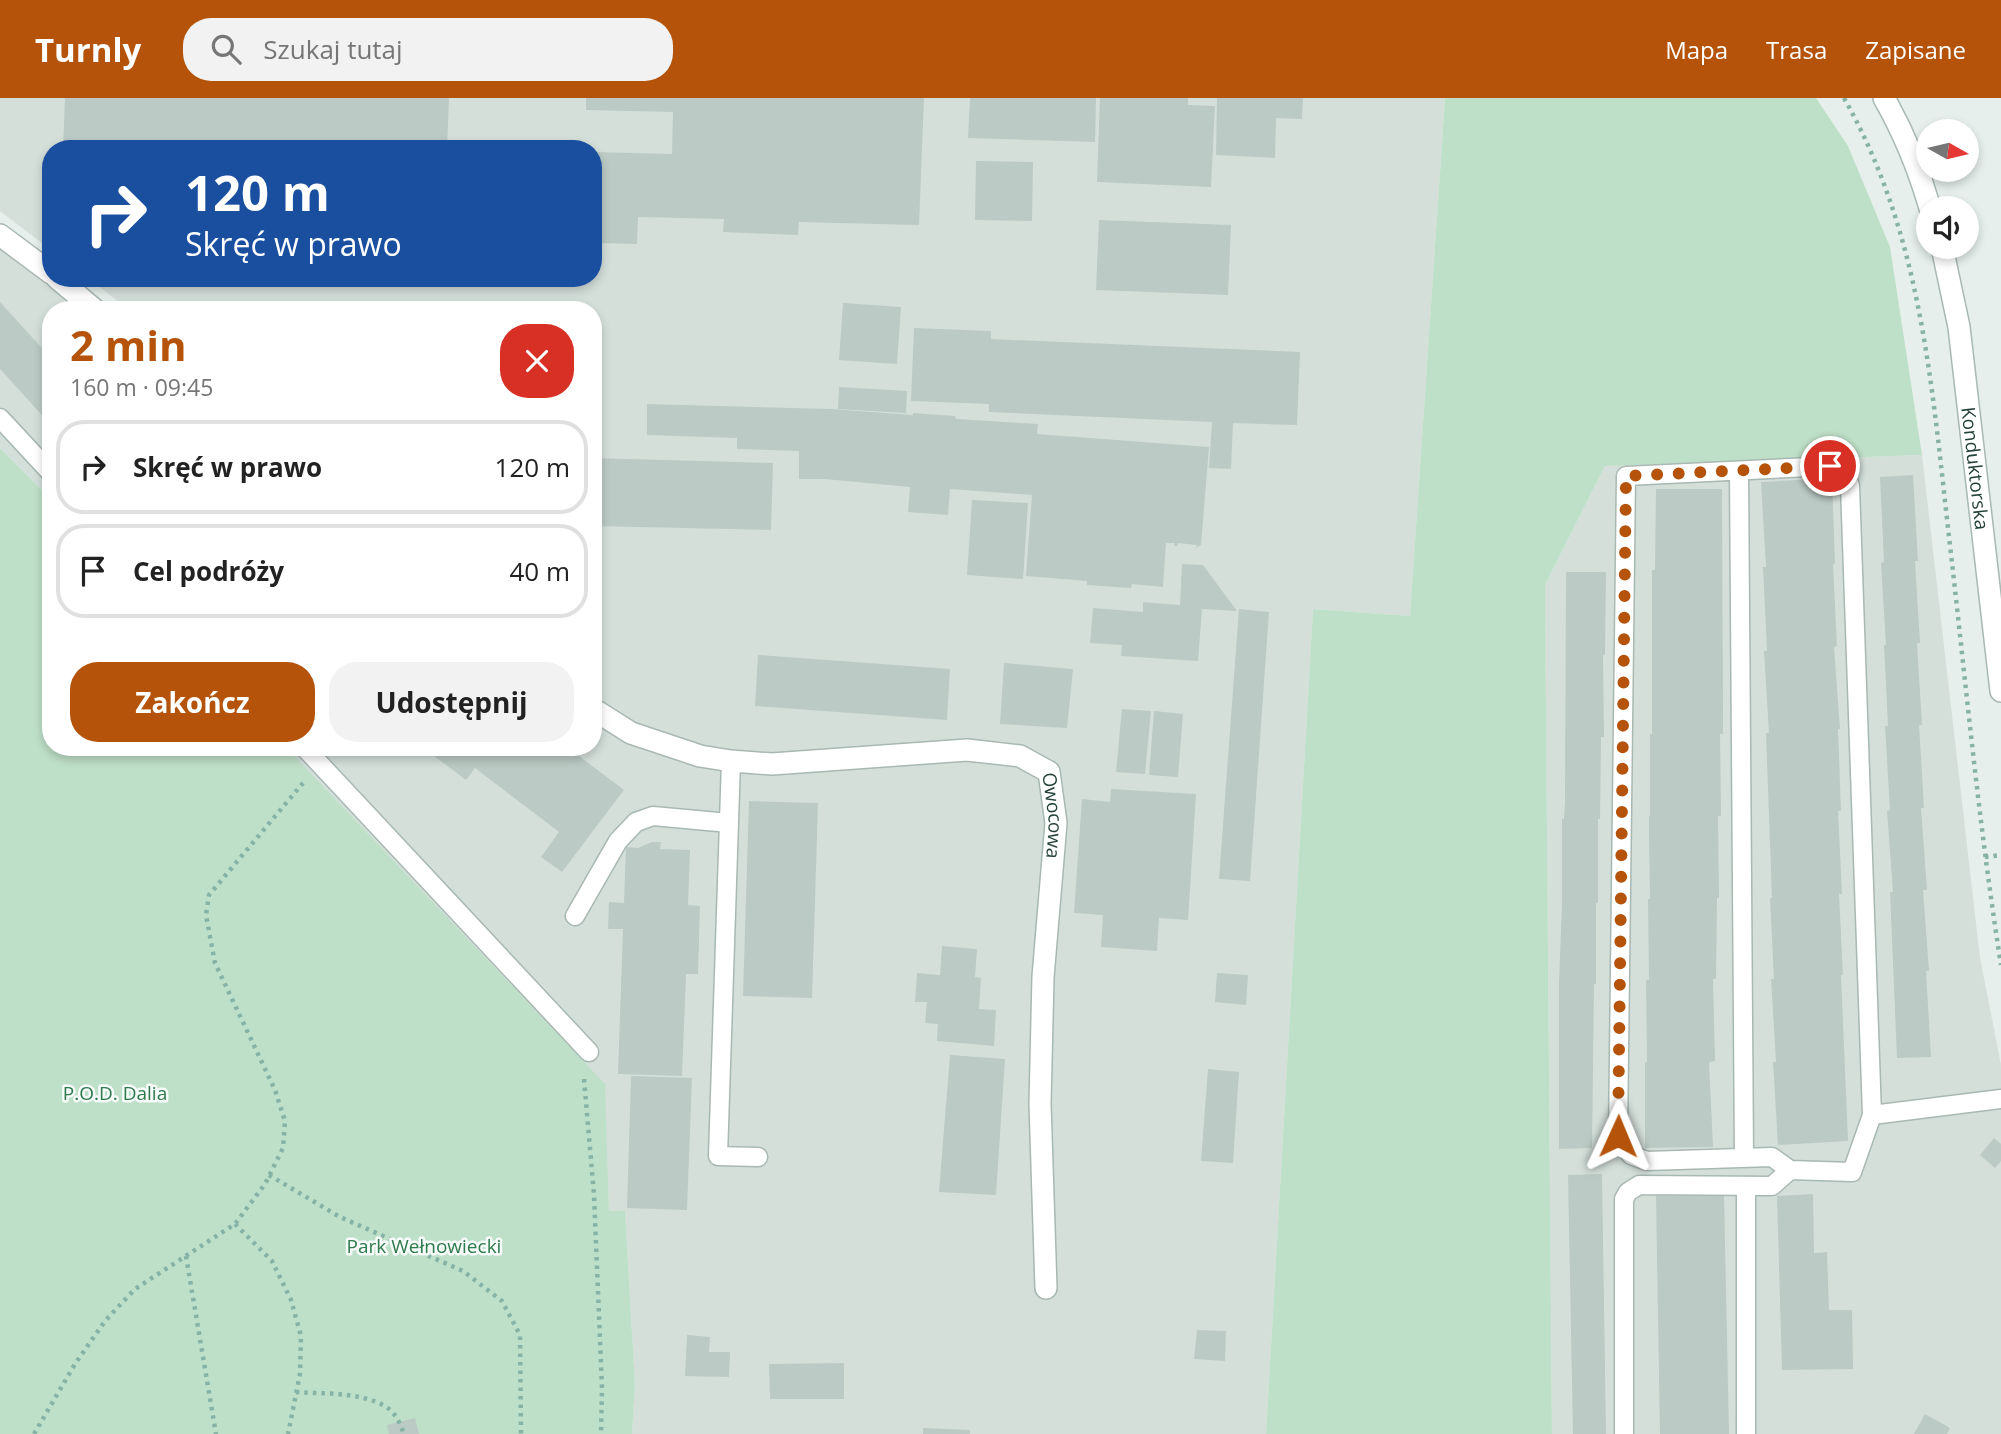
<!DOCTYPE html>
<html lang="pl">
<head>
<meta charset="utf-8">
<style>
  :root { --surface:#fff; --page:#f2f2f2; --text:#222; --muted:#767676; --line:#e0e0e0; --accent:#b45309 }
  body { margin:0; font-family:"Open Sans",sans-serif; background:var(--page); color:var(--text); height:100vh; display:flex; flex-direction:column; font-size:26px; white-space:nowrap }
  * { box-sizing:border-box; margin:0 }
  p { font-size:23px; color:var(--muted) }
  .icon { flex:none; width:38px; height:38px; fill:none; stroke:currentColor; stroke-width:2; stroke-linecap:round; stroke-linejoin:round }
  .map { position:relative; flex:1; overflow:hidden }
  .sheet { position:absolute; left:42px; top:203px; width:560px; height:455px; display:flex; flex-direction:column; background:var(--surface); border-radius:28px; box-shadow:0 4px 10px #0003 }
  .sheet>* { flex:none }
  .guide { position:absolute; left:42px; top:42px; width:560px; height:147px; border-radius:28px; box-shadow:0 4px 10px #0003; background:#1a4fa0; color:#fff; overflow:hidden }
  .needle { width:46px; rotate:98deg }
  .controls { position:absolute; left:1916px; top:21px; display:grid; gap:14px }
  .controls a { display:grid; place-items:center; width:63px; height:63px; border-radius:50%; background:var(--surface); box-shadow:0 4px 10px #0003; font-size:35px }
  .pin { position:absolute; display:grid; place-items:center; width:60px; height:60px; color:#fff; margin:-30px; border:4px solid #fff; border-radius:50%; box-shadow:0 2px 7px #0007 }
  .me { position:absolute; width:77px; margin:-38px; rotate:1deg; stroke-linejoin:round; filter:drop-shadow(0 0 5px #0008) }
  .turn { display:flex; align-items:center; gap:24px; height:147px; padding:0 28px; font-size:32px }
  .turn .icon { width:91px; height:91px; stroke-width:2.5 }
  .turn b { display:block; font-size:49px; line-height:60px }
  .round { display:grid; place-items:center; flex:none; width:74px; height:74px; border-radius:28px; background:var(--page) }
  .overview { display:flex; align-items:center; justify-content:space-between; height:119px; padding:0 28px }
  h1 { font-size:42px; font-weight:700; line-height:52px; color:var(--accent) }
  .cta { display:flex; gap:14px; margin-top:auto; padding:14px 28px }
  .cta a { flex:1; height:80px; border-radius:28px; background:var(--accent); color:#fff; font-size:28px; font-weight:700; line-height:80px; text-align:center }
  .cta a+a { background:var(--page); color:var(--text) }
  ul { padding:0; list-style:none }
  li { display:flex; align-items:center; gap:21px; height:94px; margin:0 14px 10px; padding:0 14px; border:4px solid var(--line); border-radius:28px }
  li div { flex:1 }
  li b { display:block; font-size:26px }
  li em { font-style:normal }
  header { display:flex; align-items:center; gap:42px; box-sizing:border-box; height:98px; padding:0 35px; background:var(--accent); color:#fff }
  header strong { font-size:33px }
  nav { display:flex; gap:38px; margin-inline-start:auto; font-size:24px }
  .search { width:490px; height:63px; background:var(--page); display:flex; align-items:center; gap:18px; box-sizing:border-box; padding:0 24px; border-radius:28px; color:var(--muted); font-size:26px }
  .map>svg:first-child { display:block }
  .built { fill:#d4dfda }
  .green { fill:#bfe0c8 }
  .building { fill:#bbcac4 }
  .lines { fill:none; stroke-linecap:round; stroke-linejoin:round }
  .service-casing { stroke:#a8b8b2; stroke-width:21 }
  .minor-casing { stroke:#a8b8b2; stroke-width:24 }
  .path { stroke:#86b3a5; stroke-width:4.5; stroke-dasharray:3.5 5; stroke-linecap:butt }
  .service { stroke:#fff; stroke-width:18 }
  .minor { stroke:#fff; stroke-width:21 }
  .route { stroke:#b45309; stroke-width:12; stroke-dasharray:0 21.6 }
  .labels { text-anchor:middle; stroke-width:5; stroke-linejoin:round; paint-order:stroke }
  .street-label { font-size:19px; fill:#24423a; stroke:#f7fbf9 }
  .park-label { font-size:19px; fill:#2d7a4b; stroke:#f7fbf9 }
</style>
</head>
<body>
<header>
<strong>Turnly</strong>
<div class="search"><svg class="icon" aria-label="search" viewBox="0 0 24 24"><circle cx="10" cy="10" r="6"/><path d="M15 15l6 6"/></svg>Szukaj tutaj</div>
<nav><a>Mapa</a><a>Trasa</a><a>Zapisane</a></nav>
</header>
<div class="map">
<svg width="2001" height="1336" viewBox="0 0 2001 1336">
  <rect width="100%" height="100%" fill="#e6efeb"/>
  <!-- built -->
  <path class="built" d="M0 0H1445L1410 518 1313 511 1266 1336H632L635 1287 625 1114 609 1113 604 986 286 649H593V212H129L88 180H593V51H51V152L0 113Z
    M0 147 98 212H51V401L0 350Z
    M1922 357 1980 860 2001 967V1336H1552L1545 487 1605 368Z"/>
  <!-- green -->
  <path class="green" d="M1445 0H1816L1848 48 1890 149 1922 357 1605 368 1545 487 1552 1336H1266L1313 511 1410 518Z
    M0 350 51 401V649H286L605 986 609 1113H625L635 1287 632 1336H0Z"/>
  <!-- building -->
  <path class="building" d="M65 0H449L447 51H63Z
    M586 0H924L919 127 799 124 798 137 723 134 724 121 638 119 637 146 593 145V54L672 56 673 14 586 12Z
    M970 0H1096L1095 44 968 40Z
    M1100 0H1188V7L1215 8 1211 89 1097 84Z
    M1217 0H1303L1302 21 1276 20 1275 60 1216 57Z
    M976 63 1033 64 1032 123 975 122Z
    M1099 122 1231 127 1228 197 1096 192Z
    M0 204 51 260V327L0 271Z
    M843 205 901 209 897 266 839 262Z
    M914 230 991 233V241L1300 254 1297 327 1233 325 1231 371 1209 370 1212 324 989 314V306L911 303Z
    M839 289 907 293 906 315 838 311Z
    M647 306 831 311 913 317V315L955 318 956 321 1038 326 1037 336 1209 349 1201 447 1196 450 1197 447 1178 445 1177 448H1174L1175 445H1166L1163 489 1132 486 1131 490 1087 487V483L1026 478 1032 397 950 391 948 417 908 414 910 389 825 381H799V353L737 351V340L647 337Z
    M593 360 773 365 771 432 593 428Z
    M1913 377 1918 463H1915L1920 545H1917L1922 627H1919L1924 710H1921L1927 792H1923L1929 873H1926L1931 959 1897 960 1890 794H1893L1887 713 1890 712 1885 628H1888L1884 547H1886L1881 465 1884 464 1880 379Z
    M1832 380 1835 466H1833L1837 548 1834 549 1840 631H1838L1841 713H1838L1842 796H1839L1843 877H1841L1848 1043 1778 1047 1773 964H1776L1771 881H1774L1770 800H1772L1766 635H1769L1764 553H1767L1763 469H1766L1761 384Z
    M1656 391H1722L1723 619V636H1720L1721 718H1718L1719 800H1717L1716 881H1713L1715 963 1709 964 1713 1049 1645 1050V965L1647 964 1646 882H1649L1648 801H1650L1649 736V719L1650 718V636H1652V472H1655Z
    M972 402 1028 405 1023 481 967 477Z
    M1182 466 1203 467 1237 513 1202 511 1198 563 1121 558 1122 547 1090 545 1093 510 1143 514V504L1180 507Z
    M1566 474H1606L1605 557H1603L1604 639H1601L1600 721H1598V805H1596V886H1594L1592 1050 1559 1051V886L1562 805V721H1564L1565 704Z
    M1239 511 1269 514 1250 783 1219 781Z
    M758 557 950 571 947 622 755 608Z
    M1004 565 1073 571 1067 630 1000 626Z
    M1122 611 1151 613 1145 676 1116 674Z
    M1154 613 1183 616 1178 679 1149 677Z
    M422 649H567L624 692 562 774 541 759 559 734 475 670 466 682Z
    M1111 691 1196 696 1188 822 1159 820 1157 853 1101 849 1103 817 1074 815 1082 701 1110 704Z
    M749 703 818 705 812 900 743 898Z
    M652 744H661L660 751 690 752 688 807 700 808 698 876H686L682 978 618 976 623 831H608L609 804 624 805 626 749 638 750Z
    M942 848 977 851 975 879 981 880 979 911 996 912 994 948 937 943 938 926 925 925 927 904H915L917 875 940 877Z
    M1217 875 1248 877 1246 907 1215 904Z
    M950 957 1005 961 996 1097 939 1094Z
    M1208 971 1239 974 1233 1065 1201 1063Z
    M631 978 692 980 687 1112 627 1110Z
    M1994 1040 2001 1046V1063L1995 1070 1980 1057Z
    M1602 1076 1606 1336H1573L1568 1077Z
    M1813 1096 1814 1155 1827 1154 1829 1212H1852L1853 1271 1782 1272 1777 1098Z
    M1724 1097 1729 1336H1660L1656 1098Z
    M1197 1232 1226 1233 1225 1263 1194 1261Z
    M687 1237 710 1239 709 1254H730L729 1279 685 1278Z
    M844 1265V1301H770L769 1266Z
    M1925 1316 1950 1330 1947 1336H1914Z
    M415 1320 419 1336H389L387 1327Z
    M923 1330 970 1332V1336H923Z"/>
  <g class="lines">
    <!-- service casing -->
    <g class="service-casing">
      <path id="service" d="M0 320 51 375
        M1830 368 1844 371 1850 388 1872 1017 1852 1074 1790 1072 1772 1059 1647 1063 1631 1057 1618 1038 1626 378Z
        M1739 373 1744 1060
        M304 649 589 954
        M731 663 718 1058 758 1059
        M575 818 618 743 636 724 653 718 729 725
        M1872 1017 2001 1001
        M1624 1336V1101L1628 1094 1639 1087 1772 1088 1790 1072
        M1746 1336V1088"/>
    </g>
    <!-- minor casing -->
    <g class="minor-casing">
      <g id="minor">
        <path d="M1884 0C1904 35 1919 72 1930 110"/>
        <path d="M0 137 51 175"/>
        <path id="s1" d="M1942 149 1959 229 2001 593"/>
        <path d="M57 180 95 212"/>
        <path id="s2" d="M593 611 631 635 700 658 731 663 772 666 967 652 1020 658 1049 674 1056 725 1043 879 1040 1006 1046 1190"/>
      </g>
    </g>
    <!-- path -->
    <path class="path" d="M1844 0C1920 134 1931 280 1948 430 1965 575 1978 722 2001 867
      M1985 759 2001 757
      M584 981 594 1097 602 1290 601 1336
      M269 1077 340 1119 463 1173 502 1203 520 1237 521 1336
      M235 1126 272 1163 291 1202 301 1238 300 1276 288 1336
      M186 1158 216 1336
      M296 1294C324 1296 360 1294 385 1308 395 1314 400 1325 404 1336
      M34 1336 75 1266 105 1223 135 1191 235 1126 265 1086 283 1050 285 1023 275 992 215 865 206 817 209 797 303 685"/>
    <!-- service -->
    <use href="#service" class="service"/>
    <!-- minor -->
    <use href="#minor" class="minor"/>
  </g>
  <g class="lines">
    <!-- route -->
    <path class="route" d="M1618 1038 1626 378 1830 368"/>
  </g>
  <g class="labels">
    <!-- street labels -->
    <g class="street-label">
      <text dy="7" stroke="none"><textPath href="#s1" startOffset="224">Konduktorska</textPath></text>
      <text dy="7" stroke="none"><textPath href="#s2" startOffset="516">Owocowa</textPath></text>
    </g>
    <!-- park labels -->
    <g class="park-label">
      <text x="115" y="1002">P.O.D. Dalia</text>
      <text x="424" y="1155">Park Wełnowiecki</text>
    </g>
  </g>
</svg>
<div class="controls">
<a><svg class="needle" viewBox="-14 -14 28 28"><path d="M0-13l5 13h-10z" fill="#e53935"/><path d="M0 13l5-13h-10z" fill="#767676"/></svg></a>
<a><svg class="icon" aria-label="sound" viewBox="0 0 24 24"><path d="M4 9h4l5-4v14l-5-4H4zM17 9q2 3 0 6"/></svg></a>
</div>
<div class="pin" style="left:1830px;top:368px;background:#d93025"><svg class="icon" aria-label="arrive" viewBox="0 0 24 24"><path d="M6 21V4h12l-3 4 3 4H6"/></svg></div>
<svg class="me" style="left:1618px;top:1038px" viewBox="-20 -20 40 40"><path d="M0-17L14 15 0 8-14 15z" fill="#b45309" stroke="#fff" stroke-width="4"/></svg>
<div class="guide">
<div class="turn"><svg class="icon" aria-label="right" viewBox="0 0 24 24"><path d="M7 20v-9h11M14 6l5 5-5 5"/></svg><div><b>120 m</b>Skręć w prawo</div></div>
</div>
<section class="sheet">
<div class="overview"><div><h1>2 min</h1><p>160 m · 09:45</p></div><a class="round" style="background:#d93025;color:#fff"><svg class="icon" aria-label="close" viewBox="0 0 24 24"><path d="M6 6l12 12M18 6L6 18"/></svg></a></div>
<ul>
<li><svg class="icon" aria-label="right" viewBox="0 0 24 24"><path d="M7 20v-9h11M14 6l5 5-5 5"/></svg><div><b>Skręć w prawo</b></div><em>120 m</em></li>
<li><svg class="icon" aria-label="arrive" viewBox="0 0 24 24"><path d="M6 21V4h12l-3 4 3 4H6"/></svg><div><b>Cel podróży</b></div><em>40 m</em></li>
</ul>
<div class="cta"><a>Zakończ</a><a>Udostępnij</a></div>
</section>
</div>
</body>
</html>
